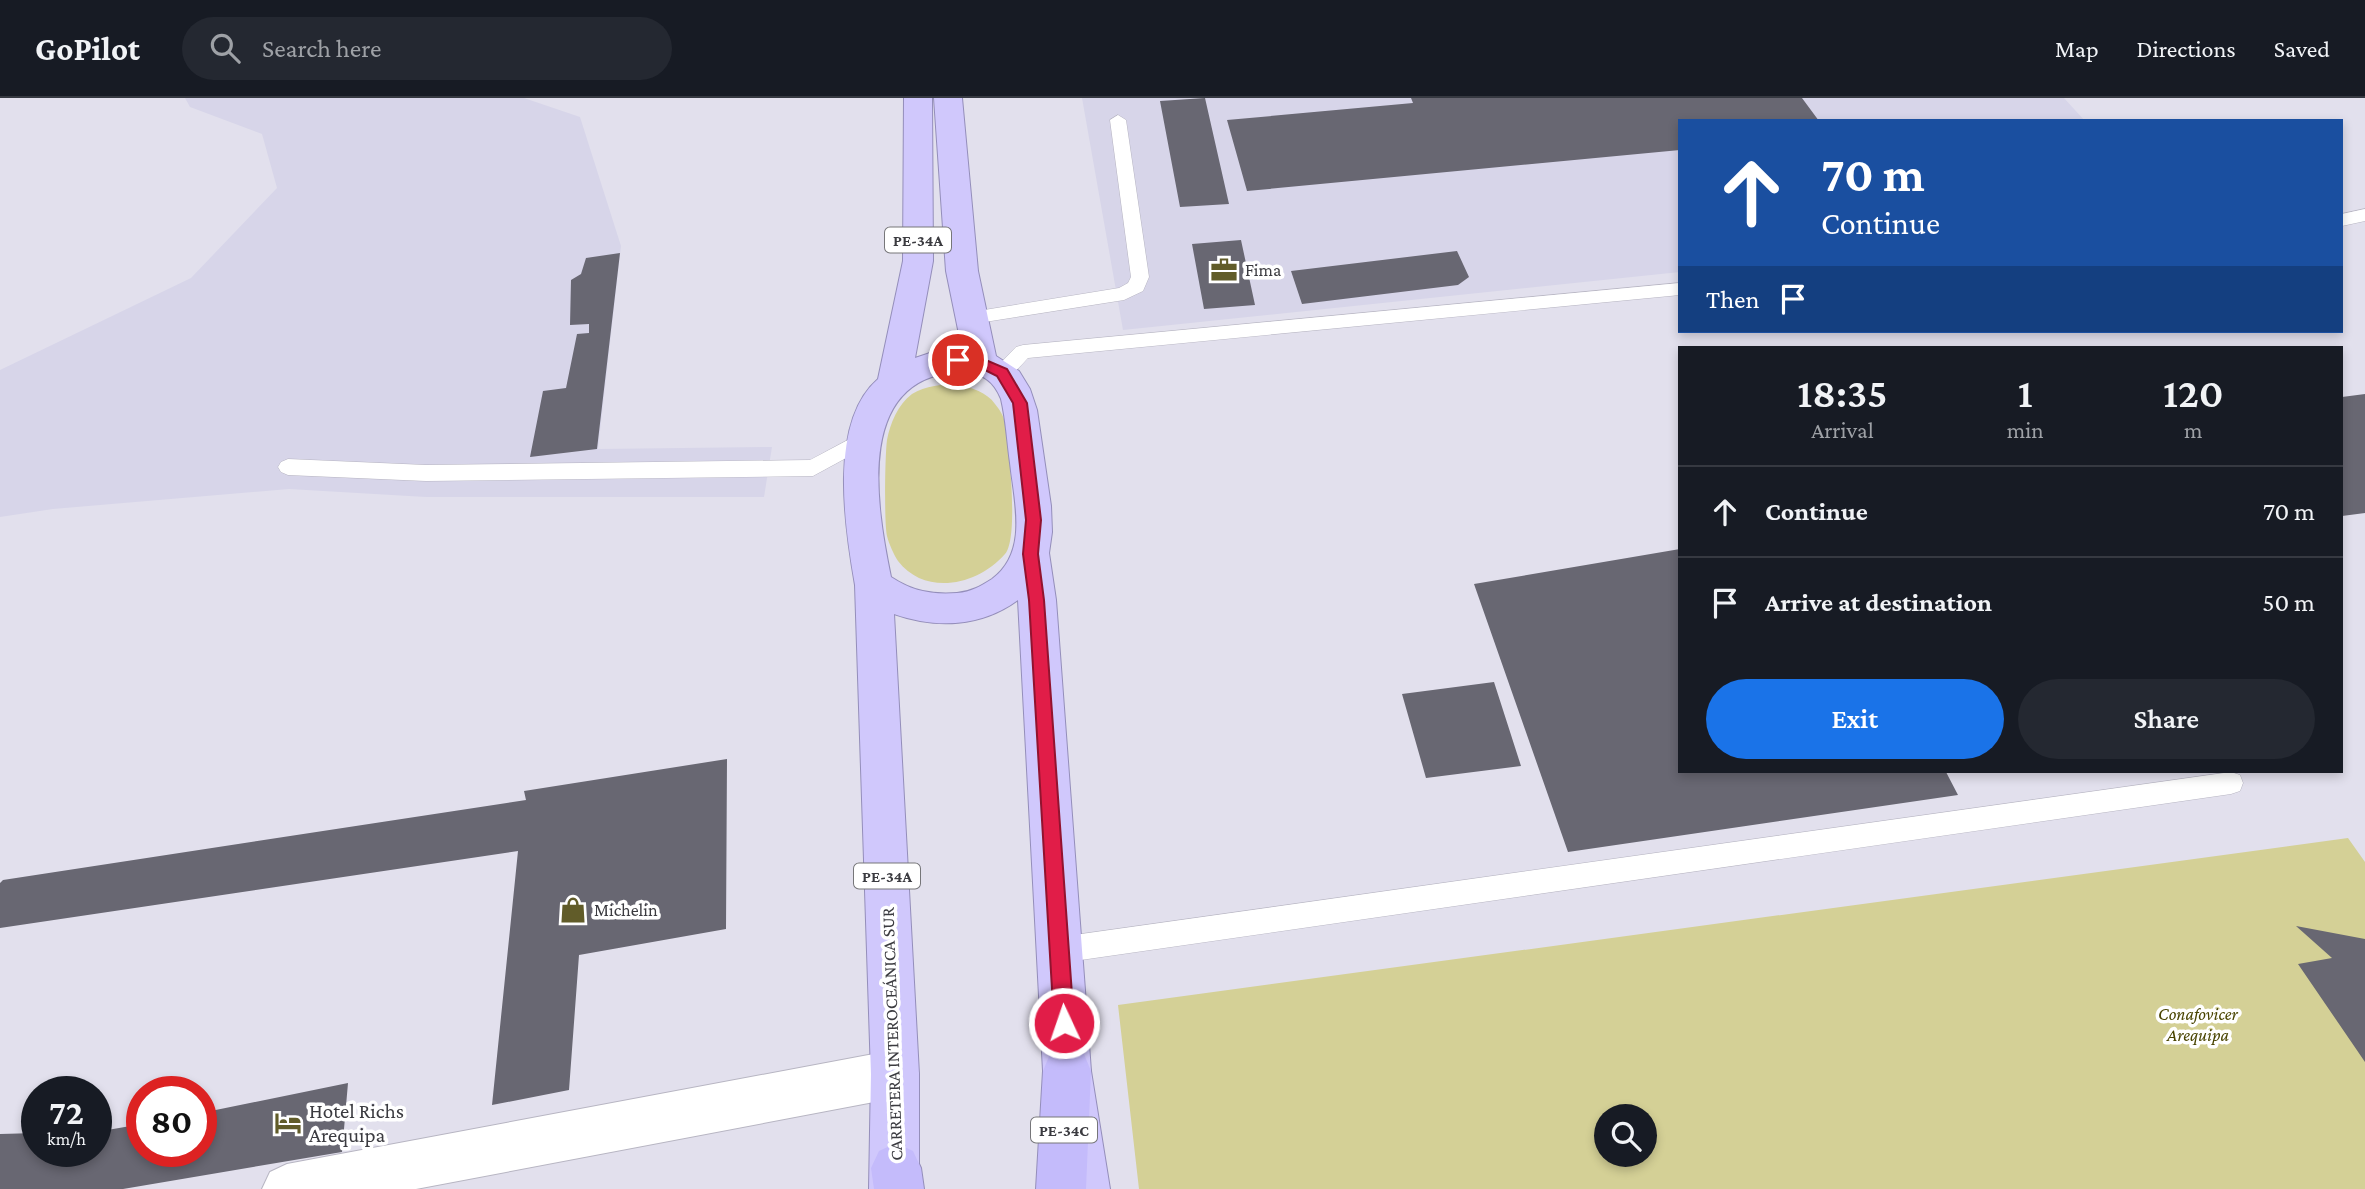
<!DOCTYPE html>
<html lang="en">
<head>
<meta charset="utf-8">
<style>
  :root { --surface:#171b24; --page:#242831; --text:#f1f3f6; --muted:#9ea1a6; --line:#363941; --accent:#1a73e8 }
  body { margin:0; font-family:"Crimson Pro",serif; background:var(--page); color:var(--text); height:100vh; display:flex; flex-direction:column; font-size:26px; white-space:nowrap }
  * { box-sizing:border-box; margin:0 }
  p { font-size:23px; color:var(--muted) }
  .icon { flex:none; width:38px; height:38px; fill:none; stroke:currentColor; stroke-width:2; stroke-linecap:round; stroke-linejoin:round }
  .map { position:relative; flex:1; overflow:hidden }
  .drawer { position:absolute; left:1678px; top:248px; width:665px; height:427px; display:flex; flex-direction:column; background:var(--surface); border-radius:0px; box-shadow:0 4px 10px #0003 }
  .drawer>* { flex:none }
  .top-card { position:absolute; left:1678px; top:21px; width:665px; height:214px; border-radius:0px; box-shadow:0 4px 10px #0003; background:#1a4fa0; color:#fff; overflow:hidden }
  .controls { position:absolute; left:1594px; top:1006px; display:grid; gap:14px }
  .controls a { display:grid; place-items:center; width:63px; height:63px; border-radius:50%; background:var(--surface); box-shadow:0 4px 10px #0003; font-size:35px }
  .speed { position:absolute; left:21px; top:978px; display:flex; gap:14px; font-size:35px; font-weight:700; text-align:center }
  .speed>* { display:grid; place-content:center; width:91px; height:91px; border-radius:50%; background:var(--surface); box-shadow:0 4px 10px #0003; line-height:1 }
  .speed small { font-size:18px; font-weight:400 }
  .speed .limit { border:10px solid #d22; background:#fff; color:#111 }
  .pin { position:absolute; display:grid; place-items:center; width:60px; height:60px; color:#fff; margin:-30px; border:4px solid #fff; border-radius:50%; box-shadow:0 2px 7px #0007 }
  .me { position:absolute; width:77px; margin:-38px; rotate:357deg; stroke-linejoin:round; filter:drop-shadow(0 0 5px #0008) }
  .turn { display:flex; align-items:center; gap:24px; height:147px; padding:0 28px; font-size:32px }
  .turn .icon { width:91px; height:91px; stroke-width:2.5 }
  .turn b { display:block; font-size:49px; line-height:60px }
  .then { display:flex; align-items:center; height:66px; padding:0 28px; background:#0003; gap:14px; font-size:26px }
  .eta { display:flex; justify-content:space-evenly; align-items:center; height:119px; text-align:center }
  .eta b { font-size:42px; font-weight:600; line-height:49px }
  .action { display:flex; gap:14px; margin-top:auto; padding:14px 28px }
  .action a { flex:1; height:80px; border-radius:42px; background:var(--accent); color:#fff; font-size:28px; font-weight:600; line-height:80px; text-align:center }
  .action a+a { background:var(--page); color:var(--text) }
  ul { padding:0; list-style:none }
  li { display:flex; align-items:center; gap:21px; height:91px; padding:0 28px; border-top:2px solid var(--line) }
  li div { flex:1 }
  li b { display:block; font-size:26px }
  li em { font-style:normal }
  header { display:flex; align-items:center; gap:42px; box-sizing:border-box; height:98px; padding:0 35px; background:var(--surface); border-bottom:2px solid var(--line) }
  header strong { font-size:33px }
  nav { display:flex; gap:38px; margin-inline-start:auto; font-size:24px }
  .search { width:490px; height:63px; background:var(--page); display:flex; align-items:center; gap:18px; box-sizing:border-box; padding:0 24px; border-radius:38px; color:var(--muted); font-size:26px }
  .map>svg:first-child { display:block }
  .built { fill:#d7d5e9 }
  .green { fill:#d4d096; fill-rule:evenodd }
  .building { fill:#686772 }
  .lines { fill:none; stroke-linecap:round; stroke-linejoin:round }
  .service-casing { stroke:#b7b5c2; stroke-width:1 }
  .minor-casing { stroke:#b7b5c2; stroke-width:2 }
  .trunk-casing { stroke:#948eba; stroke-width:2 }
  .motorway-casing { stroke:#948eba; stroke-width:2 }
  .service { fill:#fff; fill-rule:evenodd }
  .minor { fill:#fff; fill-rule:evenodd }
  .trunk { fill:#d0c8fc; fill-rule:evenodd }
  .motorway { fill:#c4bbfb; fill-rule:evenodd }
  .route { fill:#e11d48; stroke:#92132f; stroke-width:2 }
  .labels { text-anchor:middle; stroke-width:7; stroke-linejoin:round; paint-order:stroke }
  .shield { fill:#fff; stroke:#767679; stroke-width:2 }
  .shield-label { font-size:16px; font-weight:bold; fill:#3b3b40 }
  .poi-label { font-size:18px; fill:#3b3b40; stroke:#fff; text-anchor:start }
  .park-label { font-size:18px; font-style:italic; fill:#494400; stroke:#fff }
  .street-label { font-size:18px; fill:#3b3b40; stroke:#fff }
  .near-poi-label { font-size:21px; fill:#3b3b40; stroke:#fff; text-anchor:start }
</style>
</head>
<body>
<header>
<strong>GoPilot</strong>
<div class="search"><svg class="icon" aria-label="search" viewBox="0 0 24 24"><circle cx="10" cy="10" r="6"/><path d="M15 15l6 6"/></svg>Search here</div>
<nav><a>Map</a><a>Directions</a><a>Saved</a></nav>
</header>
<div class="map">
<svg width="2365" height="1091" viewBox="0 0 2365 1091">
  <rect width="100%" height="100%" fill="#e2e0ed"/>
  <!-- built -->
  <path class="built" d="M185 0H524L580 19 621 148 598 351 772 349 764 399H426L289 391 53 411 0 419V272L191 180 277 90 262 36 190 9Z
    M1082 0H2064L2085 23H1680V174L1123 232Z"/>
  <!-- green -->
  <path class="green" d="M959 286C971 290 987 294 995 306 999 311 1004 318 1005 325 1009 348 1019 441 1005 456 978 487 926 499 898 463 894 457 889 446 887 438 884 425 885 356 887 342 890 326 898 306 912 296 925 288 943 286 959 286Z
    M2348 740 2365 764V1091H1139L1118 907ZM1606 1018H1645V1057H1606Z"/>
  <!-- building -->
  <path class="building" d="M1205 0 1229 106 1180 109 1160 3Z
    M1411 0H1802L1819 23H1680V52L1247 93 1227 22 1413 5Z
    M1241 142 1255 207 1204 211 1192 146Z
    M1457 153 1469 179 1458 187 1302 206 1291 173Z
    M620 155 597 351 530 359 543 293 566 290 577 236 589 235V226L570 227 571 182 581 176 586 160Z
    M2365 296V415L2342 418V299Z
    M1680 451V674H1946L1958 697 1568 754 1474 486Z
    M1494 584 1521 668 1426 680 1402 596Z
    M727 661 726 831 579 857 569 992 492 1007 518 753 0 830V785L3 782 526 702 524 693Z
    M2296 828 2365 841V964L2298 866 2332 860Z
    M348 985 342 1054 123 1091H0V1036L37 1035V1054H96V1034L142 1026V1054H201V1015Z"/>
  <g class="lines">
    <!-- service casing -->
    <g class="service-casing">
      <path id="service" d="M1118 17 1126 22 1149 179 1143 193 1124 202 972 226 965 225 963 220 965 215 972 214 1119 190 1128 185 1131 179 1110 22Z
        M2365 111V123L2342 128V116Z
        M1680 185V197L1028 260C1018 270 1010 283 995 279L992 274 1016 249 1023 247Z
        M863 334 870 337 873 342 870 347 813 378 426 383 288 377 281 374 278 369 281 364 288 361 426 367 810 362Z
        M2231 674 2240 677 2243 685 2240 693 2231 696 1060 865 1051 861 1047 852 1051 843 1060 839Z"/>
    </g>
    <!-- minor casing -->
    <g class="minor-casing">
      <path id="minor" d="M895 952 912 959 919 976 912 993 895 1000 416 1091H262L270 1074 287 1066Z"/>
    </g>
    <!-- trunk casing -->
    <g class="trunk-casing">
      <path id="trunk" d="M904 0H932L933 163 915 260 939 252 962 251 946 173 934 0H962L978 173 996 258 1019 273 1030 291 1037 312 1051 408 1052 434 1049 455 1056 502 1091 973 1110 1091H1060L1043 973 1018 502C981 529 937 531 894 516L919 976V1091H869L871 976 855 487C845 430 828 324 878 281L903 163ZM963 274C982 275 994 283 1001 301 1006 322 1007 344 1010 365 1014 403 1029 454 992 481 981 488 971 494 957 495 932 497 912 493 891 479 876 406 854 276 963 274Z"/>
    </g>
    <!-- motorway casing -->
    <g class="motorway-casing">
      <path id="motorway" d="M1067 949 1084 956 1091 973 1086 1091H1036L1043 973 1050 956Z
        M896 1045 913 1053 921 1070 924 1091H874L871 1070 879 1053Z"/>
    </g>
    <!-- service -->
    <use href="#service" class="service"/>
    <!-- minor -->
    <use href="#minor" class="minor"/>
    <!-- trunk -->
    <use href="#trunk" class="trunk"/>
    <!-- motorway -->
    <use href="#motorway" class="motorway"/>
  </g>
  <!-- route -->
  <path class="route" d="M958 257 981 260 1007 271 1027 305 1041 422 1038 456 1044 502 1074 925 1071 932 1064 935 1057 932 1054 925 1029 502 1023 456 1026 422 1013 305 997 278 979 269 953 265 951 262Z"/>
  <!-- icons -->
  <defs>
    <g id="office-bare" transform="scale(2.1)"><path d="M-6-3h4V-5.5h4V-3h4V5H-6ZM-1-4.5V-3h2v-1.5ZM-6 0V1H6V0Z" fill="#615c29" stroke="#fff" stroke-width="2.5" paint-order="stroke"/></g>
    <g id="shop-bare" transform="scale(2.1)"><path d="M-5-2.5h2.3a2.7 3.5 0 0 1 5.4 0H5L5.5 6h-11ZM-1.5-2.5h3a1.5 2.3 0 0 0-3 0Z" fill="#615c29" stroke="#fff" stroke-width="2.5" paint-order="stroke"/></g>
    <g id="hotel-bare" transform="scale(2.1)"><path d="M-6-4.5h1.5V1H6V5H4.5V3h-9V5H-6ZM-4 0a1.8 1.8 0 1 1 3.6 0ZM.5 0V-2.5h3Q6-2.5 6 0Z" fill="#615c29" stroke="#fff" stroke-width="2.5" paint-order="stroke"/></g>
  </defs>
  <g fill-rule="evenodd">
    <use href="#office-bare" x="1224" y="172"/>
    <use href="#shop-bare" x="573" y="812"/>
    <use href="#hotel-bare" x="288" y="1025"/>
  </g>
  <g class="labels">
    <!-- shield labels -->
    <g class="shield">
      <rect x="885" y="129.5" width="66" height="25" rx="5"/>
      <rect x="854" y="765.5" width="66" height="25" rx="5"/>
      <rect x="1031" y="1019.5" width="66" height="25" rx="5"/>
    </g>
    <g class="shield-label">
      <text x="918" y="148">PE-34A</text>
      <text x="887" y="784">PE-34A</text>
      <text x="1064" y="1038">PE-34C</text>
    </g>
    <!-- poi labels -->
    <g class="poi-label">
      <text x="1245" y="178">Fima</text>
      <text x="594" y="818">Michelin</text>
    </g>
    <!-- park labels -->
    <g class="park-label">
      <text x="2198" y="922">Conafovicer<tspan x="2198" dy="21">Arequipa</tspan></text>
    </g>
    <!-- street labels -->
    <g class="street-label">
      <text transform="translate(892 936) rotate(-92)" y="6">CARRETERA INTEROCEÁNICA SUR</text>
    </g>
    <!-- near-poi labels -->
    <g class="near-poi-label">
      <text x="309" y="1020">Hotel Richs<tspan x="309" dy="24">Arequipa</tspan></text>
    </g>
  </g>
</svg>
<div class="controls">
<a><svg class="icon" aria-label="search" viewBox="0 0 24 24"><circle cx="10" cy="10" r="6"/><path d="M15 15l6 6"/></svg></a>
</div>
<div class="speed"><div>72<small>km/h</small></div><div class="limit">80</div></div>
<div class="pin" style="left:958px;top:262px;background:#d93025"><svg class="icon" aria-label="arrive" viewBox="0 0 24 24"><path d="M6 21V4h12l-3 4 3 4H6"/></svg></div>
<svg class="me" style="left:1064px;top:925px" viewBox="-20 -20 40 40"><circle r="17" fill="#e11d48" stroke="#fff" stroke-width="3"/><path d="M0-11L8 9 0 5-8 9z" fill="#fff"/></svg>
<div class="top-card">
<div class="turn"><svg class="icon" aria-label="ahead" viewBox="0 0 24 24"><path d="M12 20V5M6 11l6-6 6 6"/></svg><div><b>70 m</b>Continue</div></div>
<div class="then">Then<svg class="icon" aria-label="arrive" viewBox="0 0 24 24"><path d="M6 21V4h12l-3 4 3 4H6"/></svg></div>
</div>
<section class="drawer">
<div class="eta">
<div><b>18:35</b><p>Arrival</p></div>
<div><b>1</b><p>min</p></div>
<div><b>120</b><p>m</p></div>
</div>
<ul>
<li><svg class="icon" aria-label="ahead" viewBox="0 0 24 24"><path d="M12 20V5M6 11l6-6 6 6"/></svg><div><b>Continue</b></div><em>70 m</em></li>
<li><svg class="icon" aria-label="arrive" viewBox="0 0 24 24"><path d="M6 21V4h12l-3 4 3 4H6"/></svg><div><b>Arrive at destination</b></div><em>50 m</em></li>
</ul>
<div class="action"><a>Exit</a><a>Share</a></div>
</section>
</div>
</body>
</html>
